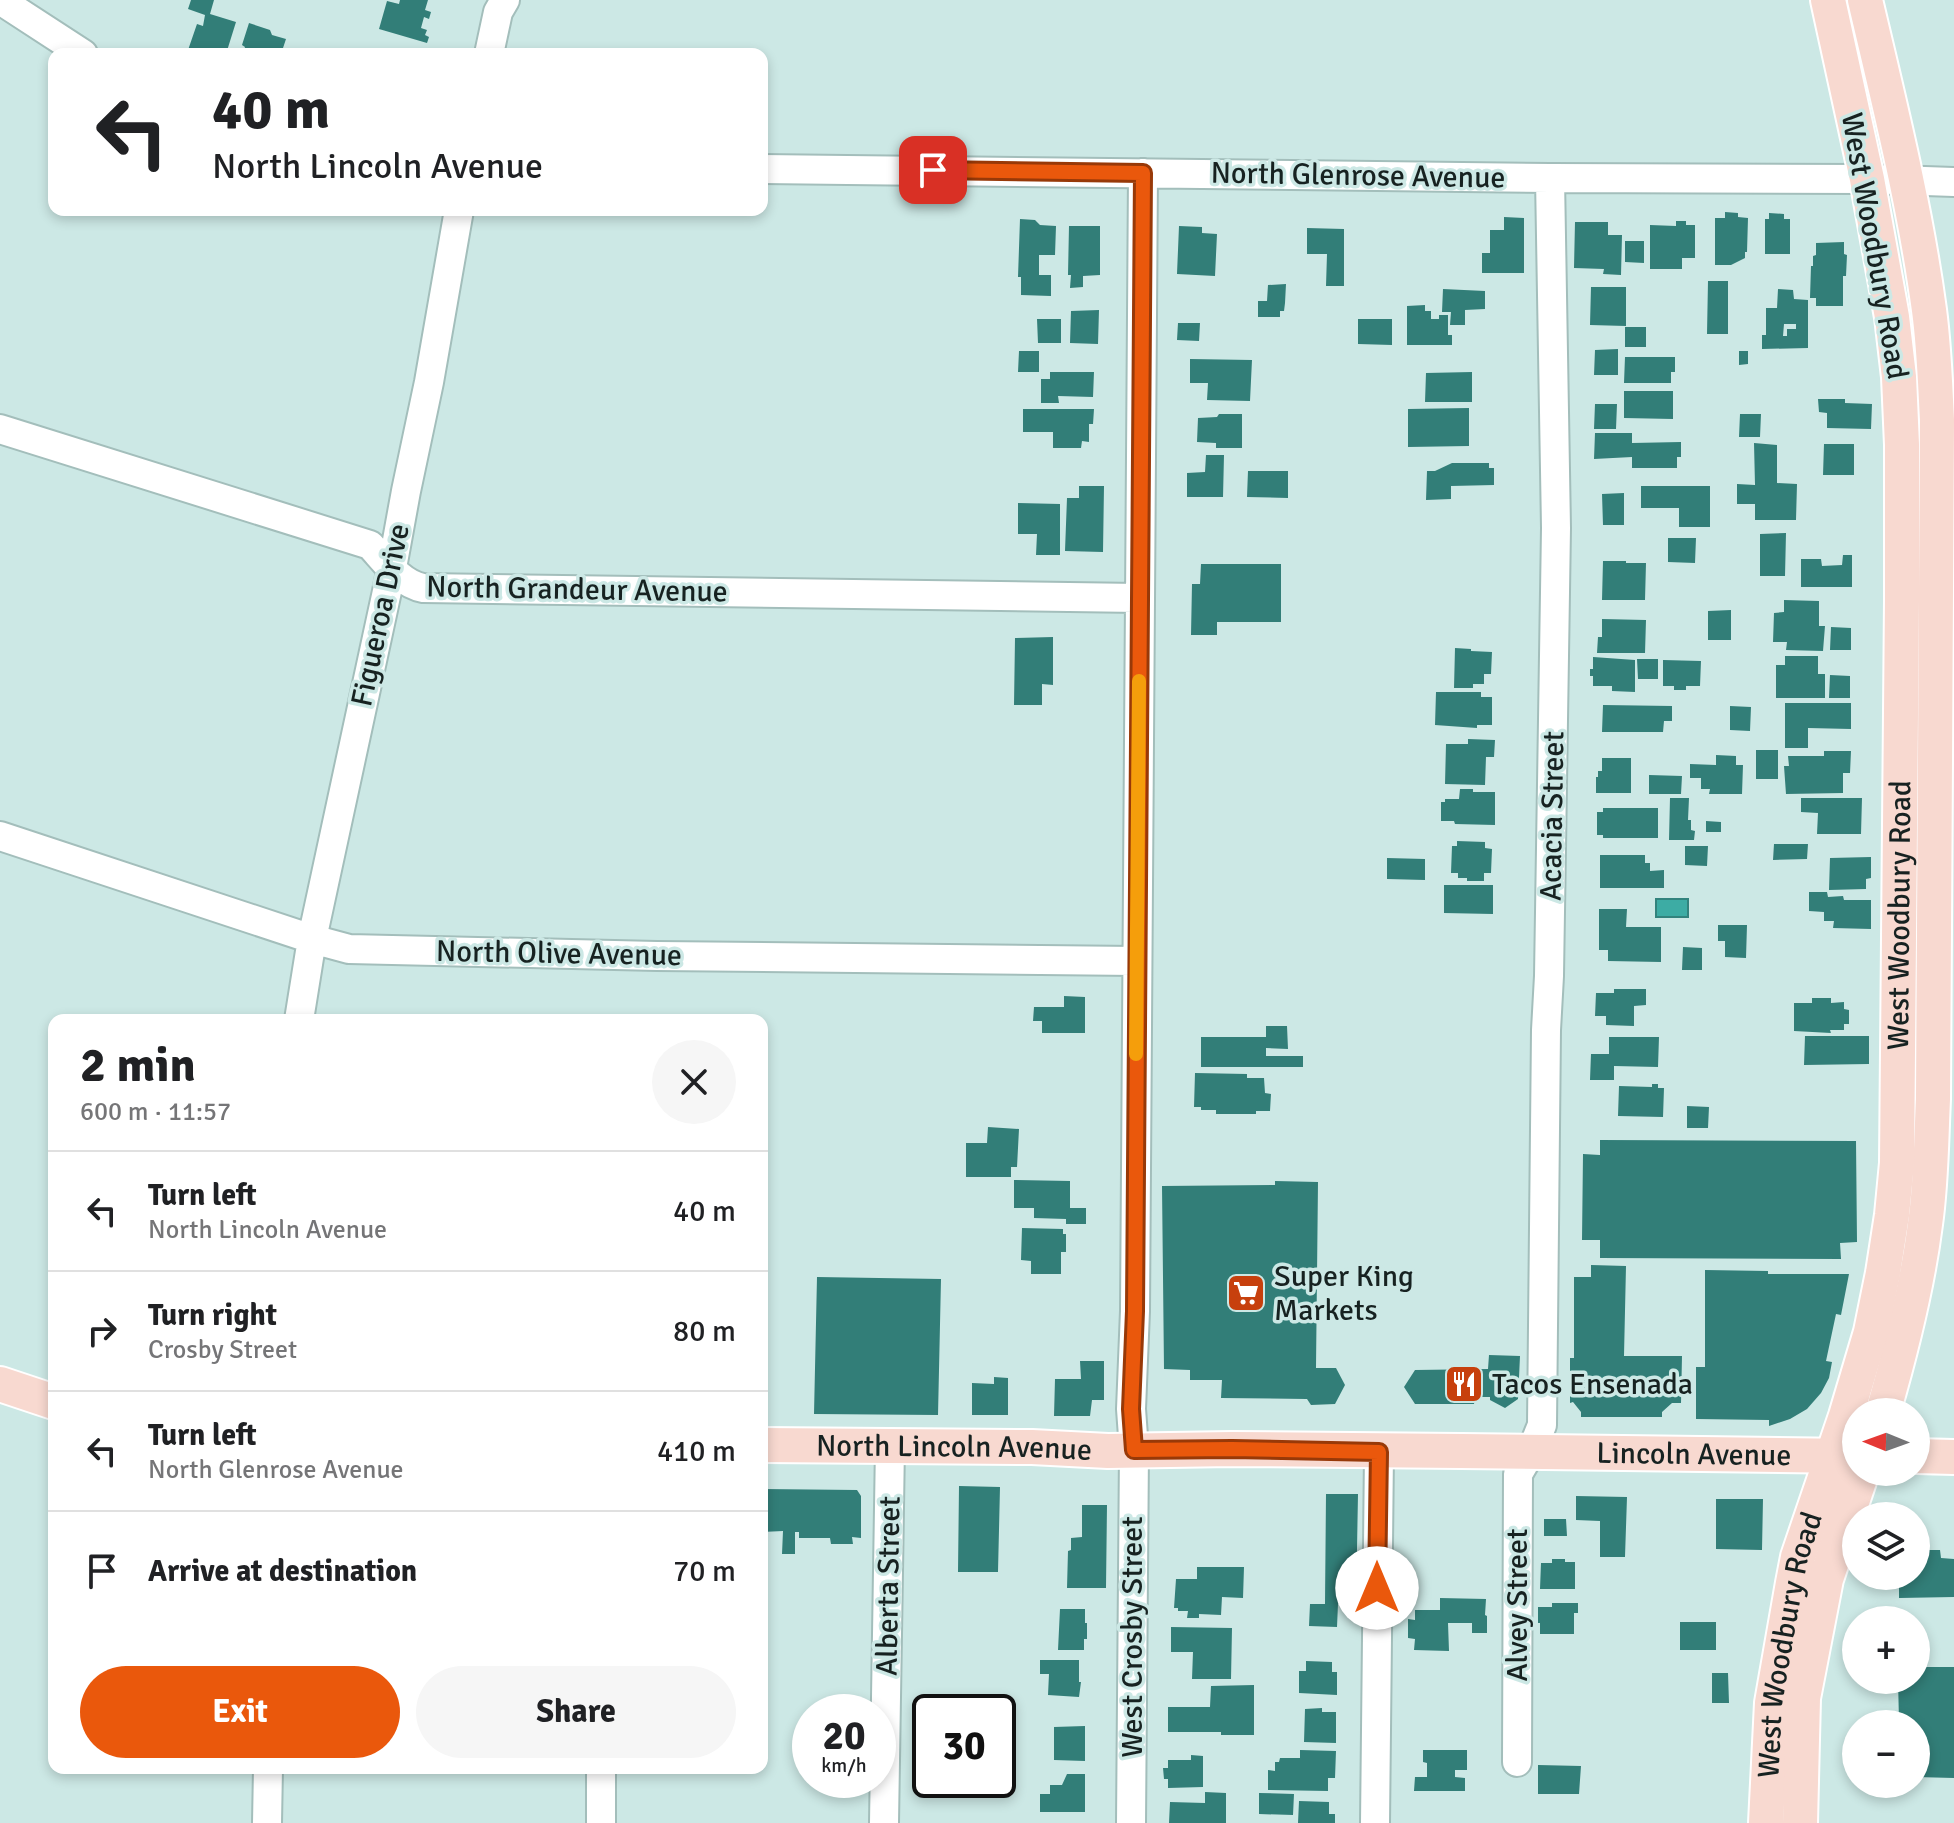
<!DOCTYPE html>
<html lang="en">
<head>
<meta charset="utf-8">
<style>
  :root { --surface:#fff; --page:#f6f6f6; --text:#202124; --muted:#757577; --line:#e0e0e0; --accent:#ea580c }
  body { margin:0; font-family:Signika,sans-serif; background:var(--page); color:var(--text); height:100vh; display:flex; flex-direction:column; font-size:30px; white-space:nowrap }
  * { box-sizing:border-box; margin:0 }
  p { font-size:26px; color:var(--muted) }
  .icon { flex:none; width:44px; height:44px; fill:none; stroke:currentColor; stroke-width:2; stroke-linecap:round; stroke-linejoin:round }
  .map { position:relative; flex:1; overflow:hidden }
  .details { position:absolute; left:48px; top:1014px; width:720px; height:760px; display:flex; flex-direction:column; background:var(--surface); border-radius:16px; box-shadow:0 4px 12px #0003 }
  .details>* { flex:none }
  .banner { position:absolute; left:48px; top:48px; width:720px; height:168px; border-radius:16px; box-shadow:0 4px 12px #0003; background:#fff; color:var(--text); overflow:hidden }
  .needle { width:52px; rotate:271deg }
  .tools { position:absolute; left:1842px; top:1398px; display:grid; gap:16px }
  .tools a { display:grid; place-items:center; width:88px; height:88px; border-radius:50%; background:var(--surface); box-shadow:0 4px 12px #0003; font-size:40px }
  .speed { position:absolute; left:792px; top:1694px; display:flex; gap:16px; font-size:40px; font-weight:700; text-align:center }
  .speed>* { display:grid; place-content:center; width:104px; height:104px; border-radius:50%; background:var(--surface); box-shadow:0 4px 12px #0003; line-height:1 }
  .speed small { font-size:20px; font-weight:400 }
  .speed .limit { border:4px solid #111; border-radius:12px; background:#fff; color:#111 }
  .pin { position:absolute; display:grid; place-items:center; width:68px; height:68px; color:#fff; margin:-34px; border-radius:16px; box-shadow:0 4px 12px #0006 }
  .me { position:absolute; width:88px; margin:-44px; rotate:0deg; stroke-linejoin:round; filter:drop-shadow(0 0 6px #0008) }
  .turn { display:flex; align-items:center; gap:28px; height:168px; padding:0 32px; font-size:36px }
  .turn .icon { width:104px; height:104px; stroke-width:2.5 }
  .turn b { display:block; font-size:56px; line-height:68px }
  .round { display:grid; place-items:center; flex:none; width:84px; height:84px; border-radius:42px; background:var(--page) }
  .headline { display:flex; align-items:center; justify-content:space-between; height:136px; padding:0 32px }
  h1 { font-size:48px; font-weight:700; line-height:60px }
  .cta { display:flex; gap:16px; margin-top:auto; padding:16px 32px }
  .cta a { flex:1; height:92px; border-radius:48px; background:var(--accent); color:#fff; font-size:32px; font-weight:700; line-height:92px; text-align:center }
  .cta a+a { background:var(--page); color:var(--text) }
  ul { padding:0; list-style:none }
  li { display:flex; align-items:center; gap:24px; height:120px; padding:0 32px; border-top:2px solid var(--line) }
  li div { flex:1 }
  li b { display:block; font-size:30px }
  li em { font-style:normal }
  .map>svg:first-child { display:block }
  .water { fill:#3daca4; stroke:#32837d; stroke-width:2 }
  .building { fill:#327e78; fill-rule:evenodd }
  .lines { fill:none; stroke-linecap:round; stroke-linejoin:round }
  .minor-casing { stroke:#a3bebb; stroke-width:32 }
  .major-casing { stroke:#fff; stroke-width:38 }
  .minor { stroke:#fff; stroke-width:28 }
  .major { stroke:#f8d9d0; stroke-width:34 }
  .route-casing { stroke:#983908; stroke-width:20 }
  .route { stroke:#ea580c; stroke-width:14 }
  .slow { stroke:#f59e0b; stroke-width:14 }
  .labels { text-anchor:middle; stroke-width:7; stroke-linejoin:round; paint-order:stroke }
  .street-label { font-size:30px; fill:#172221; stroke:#cce8e5 }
  .poi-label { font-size:30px; fill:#172221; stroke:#cce8e5; text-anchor:start }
</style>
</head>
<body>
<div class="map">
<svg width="1954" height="1823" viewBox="0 0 1954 1823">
  <rect width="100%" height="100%" fill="#cce8e5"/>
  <!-- water -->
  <path class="water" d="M1656 899H1688V917H1656Z"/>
  <!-- building -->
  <path class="building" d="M191 0H214L210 14 236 22 226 54 187 53 197 24 203 26 205 15 188 9Z
    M400 0H428L425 10 431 12 429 19 424 17 421 28 427 30 425 35 429 37 427 43 379 29 387 1 399 4Z
    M249 23 270 30 272 35 286 39 281 54H243L245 47 242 45Z
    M1725 212 1738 213V217L1748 218 1747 252H1745V258L1731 265H1715V218H1725Z
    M1769 213 1784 214V219H1790V254H1765V219H1769Z
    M1504 217 1524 218V273H1482V253H1490V230H1504Z
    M1020 219 1035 220 1040 225 1056 226 1055 255H1039V275H1051V296L1021 295V277H1018Z
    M1676 221H1686V225H1695V258H1682V269H1650V225L1676 226Z
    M1575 222H1608V235H1622L1621 275 1603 274 1604 269 1574 268Z
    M1069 226H1100V275L1083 276V287L1070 288 1071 275H1068Z
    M1179 226 1202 227V233L1217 234 1215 276 1177 274Z
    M1307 228 1344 229V286H1326L1327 254H1307Z
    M1625 241H1644V263L1625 262Z
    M1844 242V254L1847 255 1846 276H1843V306H1816V298H1810L1811 266H1813V256L1816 255V243Z
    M1708 281H1728V334H1707Z
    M1286 284 1285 303 1284 311H1280V317H1258V301H1267L1268 285Z
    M1591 287H1626V326L1590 325Z
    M1443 289 1485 291V309L1465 310V325H1450L1451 312H1442Z
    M1778 289 1793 290 1794 299 1808 300V348L1762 349V335H1766V308H1777ZM1784 324H1796V329H1787V336H1783Z
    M1425 305V311H1431V319H1439V315H1448V335H1452V345H1407V306Z
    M1099 310 1098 344 1070 343 1071 311Z
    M1037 319H1061V343H1038Z
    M1358 319H1392V345L1358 344Z
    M1178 323H1200L1199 341 1177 340Z
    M1625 327H1646V347H1625Z
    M1618 349V375H1594L1595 350Z
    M1019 351H1039V372H1018Z
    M1739 351H1748V364L1739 365Z
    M1625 357H1675V372H1671V383H1624Z
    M1190 359 1252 360 1250 401 1207 400 1208 383H1190Z
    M1050 372H1094L1093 397 1058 396 1059 403H1041V379H1050Z
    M1472 372V402H1425L1426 373Z
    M1624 391H1673V419L1624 418Z
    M1818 399H1845V403L1872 404 1871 429 1827 428V413L1819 412Z
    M1595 404H1617L1616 429H1594Z
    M1469 408V446L1408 447V409Z
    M1023 409H1094L1093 424H1089V442L1082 441 1081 448H1053V432H1023Z
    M1219 414H1242V448H1216V443L1197 442 1198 418 1217 417Z
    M1740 414H1761L1760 437H1739Z
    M1595 433H1632V443L1681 442V457H1677V468H1632V457L1594 459Z
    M1754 443 1777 445V483L1797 484 1796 520H1755V504H1737V484L1755 485Z
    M1824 444H1854V475H1823Z
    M1206 455H1224L1223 497H1187V473L1205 472Z
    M1452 463H1489V468H1494V485L1451 486V499L1426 500 1427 471H1435Z
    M1248 471H1288V498L1247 497Z
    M1079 486H1104L1103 552 1065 551 1067 498H1079Z
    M1641 486H1710V527H1679V508H1641Z
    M1624 493V525H1603L1602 494Z
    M1018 503 1060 504V555H1036L1037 534H1018Z
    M1786 533 1785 576H1760V534Z
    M1668 538H1696L1695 563 1668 562Z
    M1843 555H1852V587H1801V559H1821L1822 566 1842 565Z
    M1603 561H1626V563H1646L1645 600H1602Z
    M1201 564H1281V622H1217V635H1191L1192 584H1200Z
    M1784 600 1819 601V626H1825L1823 651 1786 650 1787 642H1773L1774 613 1784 612Z
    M1731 610V640H1708V611Z
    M1602 619 1646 620 1645 653H1597L1598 637H1602Z
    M1831 627 1851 628V650H1830Z
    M1053 637V685L1042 684V705H1014L1015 638Z
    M1455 648 1471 649V651L1492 652 1491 674H1484V684H1473V688H1454Z
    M1785 656H1818V674H1825V698H1776V665H1785Z
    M1593 657 1635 660V692L1612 691V686H1593V676H1590V669H1593Z
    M1637 659H1658V679H1638Z
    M1663 660 1701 661 1700 686H1686V690H1674V686H1663Z
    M1830 675 1850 676V698H1829Z
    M1436 692H1481V697H1492V725H1477V728L1435 725Z
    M1785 703H1851V729L1808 728V748H1785Z
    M1603 705 1672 706V721H1664L1663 732H1602Z
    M1730 706 1751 707 1750 731 1730 730Z
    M1468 739 1495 740 1494 757H1486L1485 785 1445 784 1446 744H1468Z
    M1756 750H1778V779H1756Z
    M1824 751H1851L1850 773H1843V793L1786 794 1784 766H1789L1788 756H1824Z
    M1716 755 1736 756V765H1743L1742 794H1709L1710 789H1701V778H1690V764L1716 765Z
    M1602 758H1631V793H1596V777H1598V771H1602Z
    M1649 775 1682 776 1681 794H1649Z
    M1460 789H1473V792H1495V825L1455 824 1454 821H1441V802H1445V799H1459Z
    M1670 798H1689L1688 820H1691V830L1695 831 1694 840H1669Z
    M1801 798H1862L1861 834H1817L1818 813 1801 812Z
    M1603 808H1658V838H1603V835H1597V812H1603Z
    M1706 821 1721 822V832H1706Z
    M1457 841 1485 842V848L1492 849 1491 873H1484V881H1467V878H1458V873H1451L1452 846H1457Z
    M1774 844H1808L1807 859 1773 860Z
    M1685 846H1708L1707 866 1685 865Z
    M1600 855H1645V863H1650V871L1664 870V888H1600Z
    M1871 857V878L1866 879V889L1829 890 1830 858Z
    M1387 858 1425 859V880L1387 879Z
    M1444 885H1493V914L1444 913Z
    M1809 892H1827L1828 897 1843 896 1844 900H1871V929L1833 928 1834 921H1824V912L1809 911Z
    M1599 909H1627L1626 927H1661V962L1608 961V950H1599Z
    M1718 925H1747L1746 958 1725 957V941H1718Z
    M1683 947 1702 948V970H1682Z
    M1614 989H1646V1005L1634 1006V1026L1606 1025V1016H1595L1596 993H1614Z
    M1064 996 1085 997V1033H1042V1021H1033L1034 1007H1064Z
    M1812 998H1831V1003L1844 1002V1009L1849 1010V1024H1844V1030H1830L1831 1033 1794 1031V1003H1812Z
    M1266 1026H1287L1288 1049 1266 1048V1056H1303V1067H1201V1037H1266Z
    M1805 1036H1869V1064L1804 1065Z
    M1609 1037H1659L1658 1067 1614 1066V1080H1590L1591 1054H1609Z
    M1195 1073 1247 1074V1078H1264L1265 1093 1271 1094 1270 1111H1256V1114H1216V1110H1201V1107H1194Z
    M1652 1084H1658V1088H1664L1663 1117 1618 1116 1619 1086 1652 1087Z
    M1687 1106 1709 1107 1708 1128H1687Z
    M988 1127 1019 1129 1017 1167H1011V1177H966V1143H987Z
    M1600 1140 1856 1141 1857 1242 1840 1243 1841 1259 1600 1258V1240H1582L1583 1154 1600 1155Z
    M1014 1180 1070 1181V1208H1086V1224H1066V1219L1034 1218V1208H1014Z
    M1275 1181 1318 1182 1316 1368H1336L1345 1385 1335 1404 1311 1405 1307 1399 1221 1398 1222 1380H1190V1370L1164 1369 1162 1186 1275 1185Z
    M1022 1228 1063 1229V1234H1066V1252H1061V1274H1031V1261L1021 1260Z
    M1591 1265 1626 1266 1624 1356H1682L1681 1403H1672L1662 1412V1417H1581V1412L1573 1402 1570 1403V1358H1574V1277H1591Z
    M1705 1270 1768 1271V1274H1849L1841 1315 1836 1314 1826 1361 1832 1362 1829 1378 1821 1393 1807 1409 1790 1419 1769 1426V1420L1696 1419V1367H1705Z
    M817 1277 941 1279 938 1415 814 1414Z
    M1489 1355 1520 1356 1518 1399 1505 1408 1490 1400V1397H1475L1474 1404H1415L1404 1387 1415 1370 1488 1369Z
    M1080 1361H1104V1400H1092L1090 1416H1054L1055 1379H1081Z
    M994 1377 1008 1378V1415H972V1383L994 1384Z
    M959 1486 1000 1487 998 1572H958Z
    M762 1489 857 1490 861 1496V1538L852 1537 853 1544H831L830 1538H799V1532H795V1554H782L783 1531 762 1532Z
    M1326 1494H1358L1356 1604H1338L1337 1627 1309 1626 1310 1604H1325Z
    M1576 1496 1627 1497 1625 1557H1600V1521L1576 1520Z
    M1716 1499H1763L1762 1550 1716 1549Z
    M1082 1505H1107L1106 1588H1067L1068 1551 1071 1550V1538L1082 1537Z
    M1544 1519H1566L1567 1536H1544Z
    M1926 1550H1940L1941 1558 1954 1559V1597L1899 1598V1576H1916V1559H1926Z
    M1552 1559H1565V1562H1575V1589H1540L1541 1563H1552Z
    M1197 1567H1244L1243 1598 1222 1597 1221 1615 1199 1614V1618H1187L1188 1611H1178V1608H1174L1176 1579H1197Z
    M1440 1598 1486 1599 1485 1615 1487 1616V1633H1472V1623H1448L1449 1651 1414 1650 1415 1639 1408 1638V1619L1415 1620V1610H1440Z
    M1552 1603H1578V1613H1574V1634H1540V1623H1538V1607H1552Z
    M1060 1609H1085V1623H1087V1639H1084V1650H1058Z
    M1680 1622H1716V1650H1680Z
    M1171 1627 1232 1628 1231 1679H1192L1193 1652H1171Z
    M1040 1660H1079V1682H1081L1079 1697 1048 1695 1049 1674H1040Z
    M1306 1661 1332 1662V1672H1337V1695L1299 1693V1671H1306Z
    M1916 1667H1954V1778L1916 1777V1724H1882V1721H1899L1898 1680H1916Z
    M1712 1673H1728L1729 1703H1712Z
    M1254 1685V1735H1221V1732H1168V1707H1210L1211 1686Z
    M1322 1708V1712H1336V1743L1304 1742 1305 1709Z
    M1085 1726V1761L1054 1760V1727Z
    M1300 1750 1336 1751 1335 1778H1328V1791L1268 1790V1770L1275 1771V1762H1279L1280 1758H1300Z
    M1423 1750H1467V1770H1455V1777L1465 1778V1791H1414L1415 1777H1427V1763L1423 1762Z
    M1191 1755 1203 1756V1787L1168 1788V1779H1164L1163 1768H1168V1760H1191Z
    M1538 1765 1581 1766 1579 1794H1538Z
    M1067 1774H1085V1812H1040V1794H1050V1785H1062Z
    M1205 1792 1226 1793V1823H1169L1170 1802 1205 1803Z
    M1259 1793 1294 1794 1293 1815 1259 1814Z
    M1299 1801 1329 1802V1814H1335V1823H1298Z"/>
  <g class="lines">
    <!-- minor casing -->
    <g class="minor-casing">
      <path id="minor" d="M0 0 83 54
        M489 54 498 12 505 0
        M762 169 1550 178 1867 179 1954 182
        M0 429 370 545C385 561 401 584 423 588L1139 598
        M0 836 312 939 349 949 657 956 1136 961
        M299 1020 312 939 392 568 406 491 429 382 459 210
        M1517 1762 1518 1474 1531 1452 1542 1425 1546 1030 1549 976 1556 528 1550 178
        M267 1823 268 1768
        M601 1823V1768
        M884 1823 890 1445
        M1131 1823 1134 1450 1131 1409 1135 1311 1143 173
        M1375 1823 1379 1452"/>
    </g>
    <!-- major casing -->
    <g class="major-casing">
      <g id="major">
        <path d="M1865 0C1889 103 1915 205 1929 310 1934 347 1935 383 1937 420L1933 1099C1931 1141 1931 1183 1925 1224 1917 1288 1901 1350 1883 1412"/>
        <path d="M0 1384 54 1402"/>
        <path id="s1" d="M762 1445 1032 1447 1108 1451 1232 1449 1461 1451 1853 1456"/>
        <path d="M1916 1456 1954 1457"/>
        <path id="s2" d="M1766 1823 1772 1703 1793 1583 1798 1557 1846 1416 1871 1332 1883 1273 1892 1215 1897 1163 1902 600V445L1899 377 1892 317 1867 179 1828 0"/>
        <path d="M1800 1823 1803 1698 1826 1579 1862 1472"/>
      </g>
    </g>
    <!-- minor -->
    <use href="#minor" class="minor"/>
    <!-- major -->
    <use href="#major" class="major"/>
  </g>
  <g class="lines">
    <!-- route casing -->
    <g class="route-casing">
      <path id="route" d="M933 170 1143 173 1135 1311 1131 1409 1134 1450 1232 1449 1379 1452 1377 1588"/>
    </g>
    <!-- route -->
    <use href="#route" class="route"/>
    <!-- slow -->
    <path class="slow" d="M1136 1054 1139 681"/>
  </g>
  <!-- icons -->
  <defs>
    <g id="supermarket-square" transform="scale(2)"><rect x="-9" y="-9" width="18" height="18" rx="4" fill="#c7400d" stroke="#cce8e5"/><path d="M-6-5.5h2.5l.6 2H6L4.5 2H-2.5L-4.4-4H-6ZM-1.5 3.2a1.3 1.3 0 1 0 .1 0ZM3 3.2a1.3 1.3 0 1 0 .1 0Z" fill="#fff"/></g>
    <g id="restaurant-square" transform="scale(2)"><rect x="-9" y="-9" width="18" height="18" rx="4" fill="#c7400d" stroke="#cce8e5"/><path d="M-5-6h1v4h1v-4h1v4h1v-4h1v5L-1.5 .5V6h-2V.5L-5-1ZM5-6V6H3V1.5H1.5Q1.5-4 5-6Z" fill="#fff"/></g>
  </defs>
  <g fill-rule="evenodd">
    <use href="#supermarket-square" x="1246" y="1293"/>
    <use href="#restaurant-square" x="1464" y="1384"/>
  </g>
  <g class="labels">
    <!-- street labels -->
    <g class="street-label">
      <text transform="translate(1358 175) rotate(1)" y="10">North Glenrose Avenue</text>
      <text transform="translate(1875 246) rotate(80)" y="10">West Woodbury Road</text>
      <text transform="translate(577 589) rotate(1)" y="10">North Grandeur Avenue</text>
      <text transform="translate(380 615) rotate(-78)" y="10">Figueroa Drive</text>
      <text transform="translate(1552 816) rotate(-89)" y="10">Acacia Street</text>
      <text dy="10" stroke="none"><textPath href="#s2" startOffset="924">West Woodbury Road</textPath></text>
      <text transform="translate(559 953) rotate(1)" y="10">North Olive Avenue</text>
      <text dy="10" stroke="none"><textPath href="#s1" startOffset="192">North Lincoln Avenue</textPath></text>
      <text dy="10" stroke="none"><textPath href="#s1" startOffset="932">Lincoln Avenue</textPath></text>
      <text transform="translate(888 1586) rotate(-89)" y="10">Alberta Street</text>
      <text transform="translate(1517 1605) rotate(-90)" y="10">Alvey Street</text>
      <text transform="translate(1132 1637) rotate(-90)" y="10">West Crosby Street</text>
      <text dy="10" stroke="none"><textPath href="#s2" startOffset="180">West Woodbury Road</textPath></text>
    </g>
    <!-- poi labels -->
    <g class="poi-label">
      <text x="1274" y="1286">Super King<tspan x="1274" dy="34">Markets</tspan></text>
      <text x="1492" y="1394">Tacos Ensenada</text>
    </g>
  </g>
</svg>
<div class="tools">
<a><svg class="needle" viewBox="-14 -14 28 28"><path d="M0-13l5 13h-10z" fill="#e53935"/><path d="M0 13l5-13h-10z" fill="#757577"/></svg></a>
<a><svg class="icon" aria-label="layers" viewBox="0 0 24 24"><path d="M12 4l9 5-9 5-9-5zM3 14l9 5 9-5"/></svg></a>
<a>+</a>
<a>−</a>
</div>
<div class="speed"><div>20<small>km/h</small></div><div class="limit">30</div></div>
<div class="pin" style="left:933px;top:170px;background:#d93025"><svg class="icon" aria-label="arrive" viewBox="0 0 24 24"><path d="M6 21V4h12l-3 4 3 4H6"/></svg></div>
<svg class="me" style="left:1377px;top:1588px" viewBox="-20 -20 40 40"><circle r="19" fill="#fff"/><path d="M0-13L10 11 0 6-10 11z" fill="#ea580c"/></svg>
<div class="banner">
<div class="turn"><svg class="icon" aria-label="left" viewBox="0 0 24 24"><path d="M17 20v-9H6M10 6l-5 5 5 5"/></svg><div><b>40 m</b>North Lincoln Avenue</div></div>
</div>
<section class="details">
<div class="headline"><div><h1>2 min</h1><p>600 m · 11:57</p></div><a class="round"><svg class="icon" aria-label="close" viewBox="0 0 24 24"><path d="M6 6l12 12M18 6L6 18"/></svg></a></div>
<ul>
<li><svg class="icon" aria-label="left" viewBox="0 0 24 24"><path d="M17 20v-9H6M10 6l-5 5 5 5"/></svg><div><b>Turn left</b><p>North Lincoln Avenue</p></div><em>40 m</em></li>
<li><svg class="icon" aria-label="right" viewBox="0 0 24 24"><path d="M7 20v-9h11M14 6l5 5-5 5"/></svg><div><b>Turn right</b><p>Crosby Street</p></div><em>80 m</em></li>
<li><svg class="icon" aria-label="left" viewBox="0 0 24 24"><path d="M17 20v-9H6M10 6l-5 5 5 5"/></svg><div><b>Turn left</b><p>North Glenrose Avenue</p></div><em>410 m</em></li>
<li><svg class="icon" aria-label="arrive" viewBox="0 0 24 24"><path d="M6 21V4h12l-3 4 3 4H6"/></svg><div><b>Arrive at destination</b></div><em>70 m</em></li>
</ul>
<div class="cta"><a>Exit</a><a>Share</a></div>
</section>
</div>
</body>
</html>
